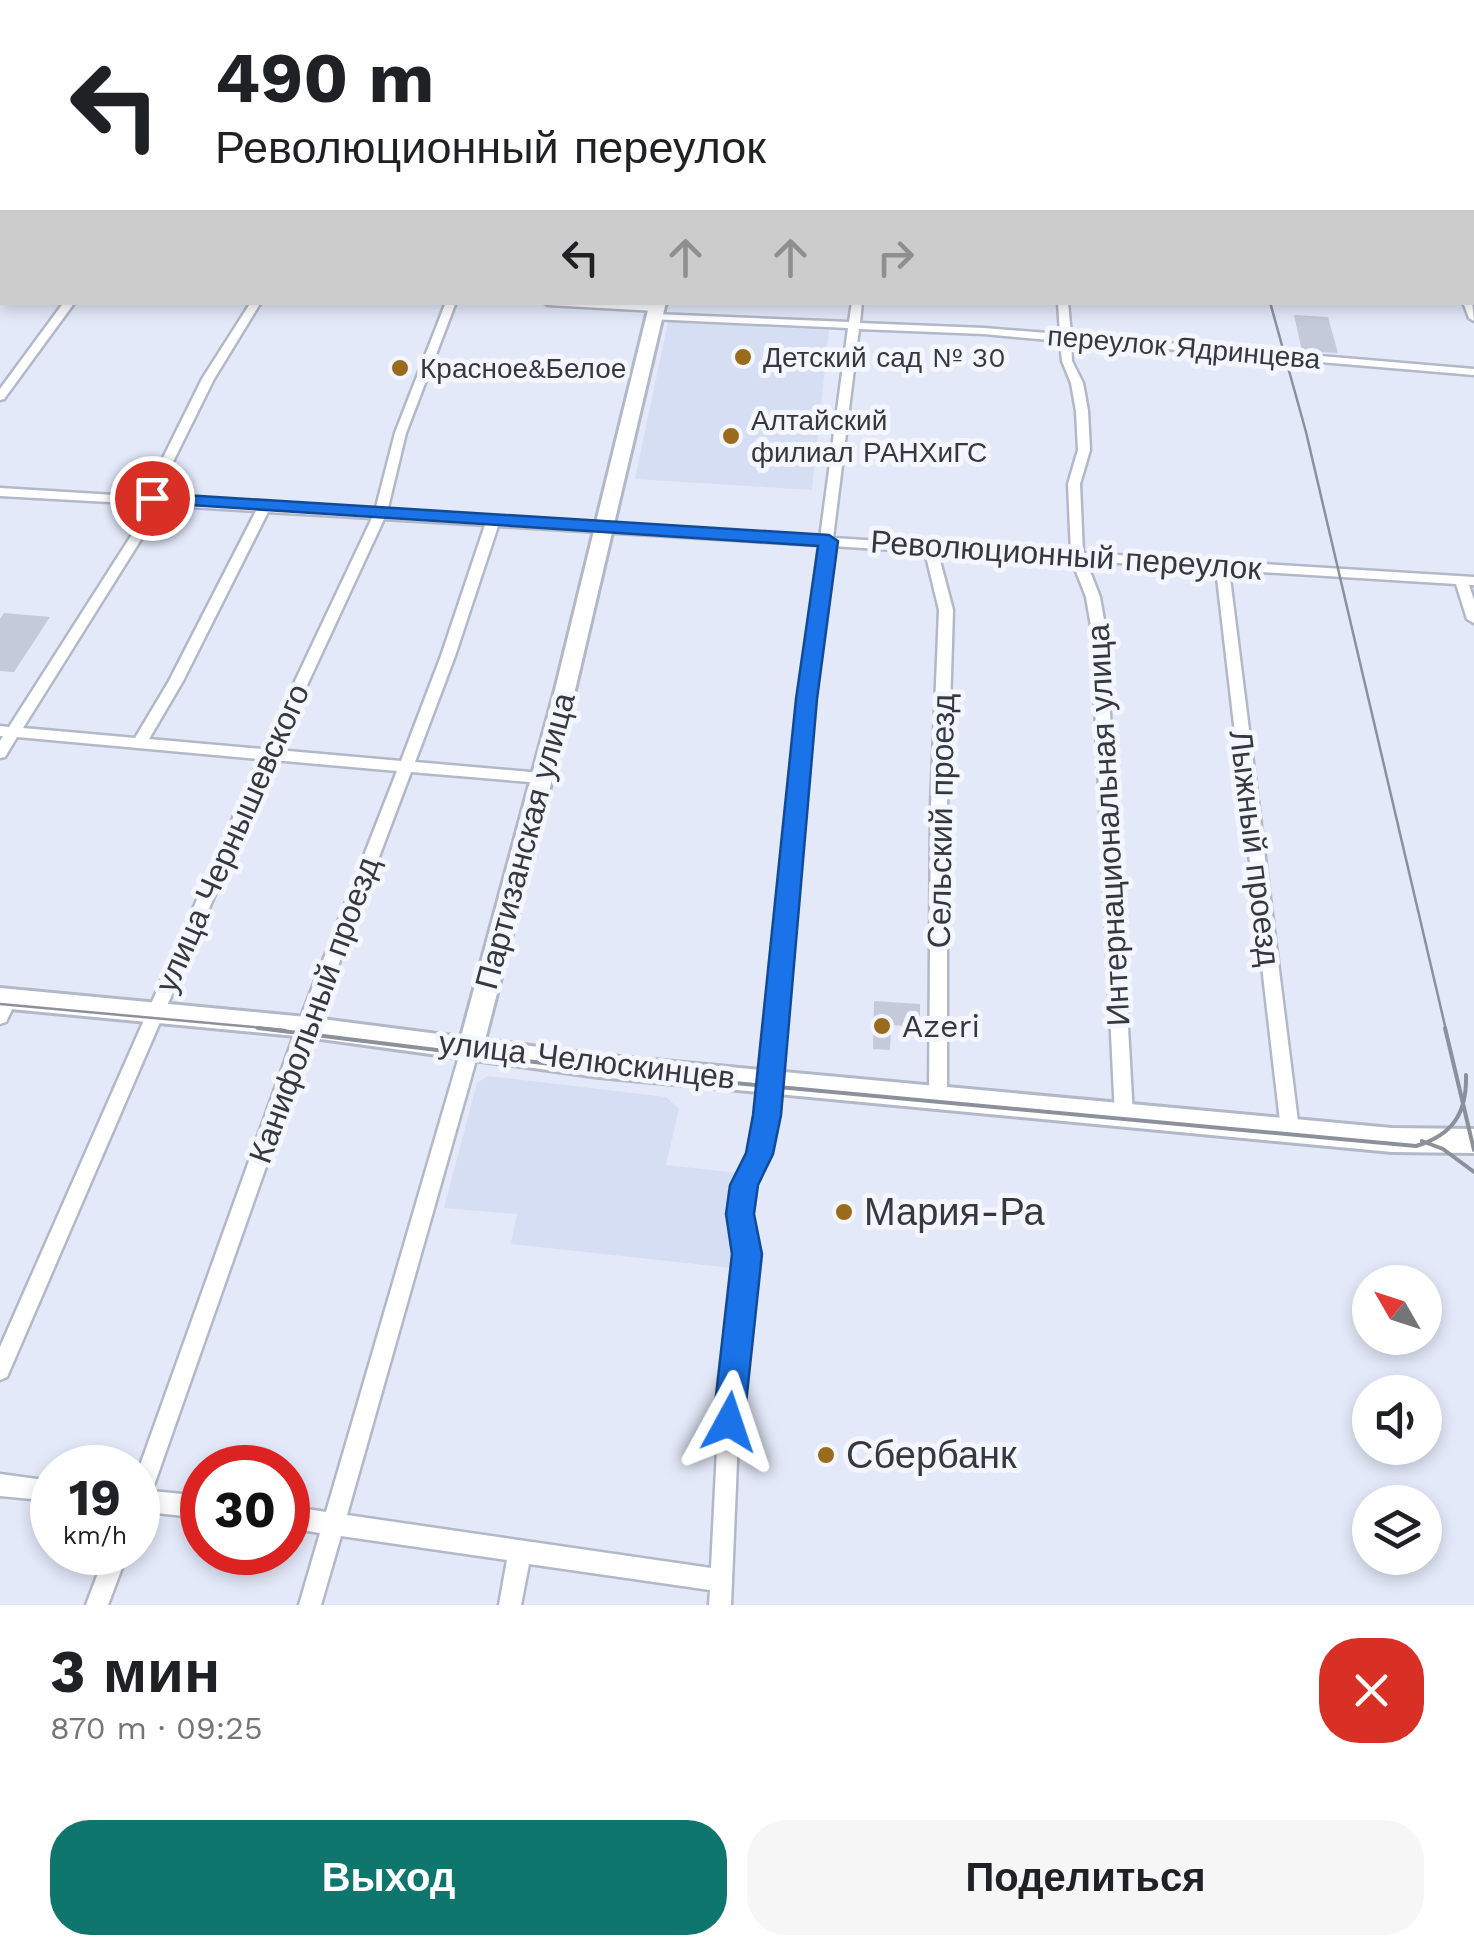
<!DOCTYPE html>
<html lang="ru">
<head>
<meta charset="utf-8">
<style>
  :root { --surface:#fff; --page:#f6f6f6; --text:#202124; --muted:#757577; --accent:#0f766e }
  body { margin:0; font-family:"Work Sans",sans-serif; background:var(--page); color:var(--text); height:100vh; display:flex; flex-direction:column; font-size:38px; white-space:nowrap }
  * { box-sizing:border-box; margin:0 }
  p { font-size:32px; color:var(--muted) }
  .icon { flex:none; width:55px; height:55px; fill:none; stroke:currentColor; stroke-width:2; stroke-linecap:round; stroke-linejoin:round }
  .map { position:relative; height:1605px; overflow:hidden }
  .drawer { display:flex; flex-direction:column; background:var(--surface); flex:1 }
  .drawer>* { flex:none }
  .top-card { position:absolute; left:0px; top:0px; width:1475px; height:305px; box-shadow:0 5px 15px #0003; background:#fff; color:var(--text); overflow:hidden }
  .needle { width:65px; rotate:309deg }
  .tools { position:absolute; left:1352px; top:1265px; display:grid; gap:20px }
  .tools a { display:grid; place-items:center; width:90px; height:90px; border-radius:50%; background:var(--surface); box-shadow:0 5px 15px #0003; font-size:50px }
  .speed { position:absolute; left:30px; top:1445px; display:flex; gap:20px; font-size:50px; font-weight:700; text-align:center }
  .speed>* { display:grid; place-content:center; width:130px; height:130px; border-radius:50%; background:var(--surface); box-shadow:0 5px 15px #0003; line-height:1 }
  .speed small { font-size:25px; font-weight:400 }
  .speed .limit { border:15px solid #d22; background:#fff; color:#111 }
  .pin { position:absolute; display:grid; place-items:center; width:85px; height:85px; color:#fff; margin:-42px; border:5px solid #fff; border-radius:50%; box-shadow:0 2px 10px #0007 }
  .me { position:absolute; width:110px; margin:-55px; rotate:5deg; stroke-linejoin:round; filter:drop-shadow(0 0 8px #0008) }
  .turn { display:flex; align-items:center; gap:35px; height:210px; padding:0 50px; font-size:45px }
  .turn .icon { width:130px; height:130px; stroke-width:2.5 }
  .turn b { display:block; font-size:70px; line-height:85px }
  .lanes { display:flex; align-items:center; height:95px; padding:0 50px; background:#0003; justify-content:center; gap:50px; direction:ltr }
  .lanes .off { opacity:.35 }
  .round { display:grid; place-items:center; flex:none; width:105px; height:105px; border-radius:40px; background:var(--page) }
  .summary { display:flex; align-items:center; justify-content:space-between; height:170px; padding:0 50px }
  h1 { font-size:60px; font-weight:700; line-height:75px }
  .primary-button { display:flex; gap:20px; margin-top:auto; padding:20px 50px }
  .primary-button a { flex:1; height:115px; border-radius:40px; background:var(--accent); color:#fff; font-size:40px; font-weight:700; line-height:115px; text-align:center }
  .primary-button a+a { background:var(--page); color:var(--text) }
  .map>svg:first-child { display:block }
  .built { fill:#d6def4 }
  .building { fill:#c4cad9 }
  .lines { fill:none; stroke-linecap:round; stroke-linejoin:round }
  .minor-casing { stroke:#b2b8c7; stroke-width:5 }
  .secondary-casing { stroke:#b2b8c7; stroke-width:6 }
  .minor { fill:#fff; fill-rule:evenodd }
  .secondary { fill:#fff; fill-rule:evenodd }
  .tram-far1 { stroke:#8c909b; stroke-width:2.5 }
  .tram { stroke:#8c909b; stroke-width:4 }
  .route { fill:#1a73e8; stroke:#114b97; stroke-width:2.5 }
  .poi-dot { fill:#9b6b1d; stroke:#f4f6fd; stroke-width:4 }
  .labels { text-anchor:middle; stroke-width:10; stroke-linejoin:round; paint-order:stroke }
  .far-street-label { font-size:28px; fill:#36383e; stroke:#f4f6fd }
  .far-poi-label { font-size:28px; fill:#36383e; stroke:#f4f6fd; text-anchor:start }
  .street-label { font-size:32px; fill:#36383e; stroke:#f4f6fd }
  .poi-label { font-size:32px; fill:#36383e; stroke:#f4f6fd; text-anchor:start }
  .near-poi-label { font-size:38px; fill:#36383e; stroke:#f4f6fd; text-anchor:start }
</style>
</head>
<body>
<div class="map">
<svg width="1474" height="1605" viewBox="0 0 1474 1605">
  <rect width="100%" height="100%" fill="#e3e9f9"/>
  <!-- built -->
  <path class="built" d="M668 322 829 330 812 490 635 479Z
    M488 1076 666 1097 679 1109 666 1165 738 1173 729 1226 736 1241 732 1268 511 1244 517 1214 444 1208 477 1083Z"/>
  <!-- building -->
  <path class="building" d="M1294 315 1328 317 1338 353 1302 351Z
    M4 613 50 617 14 672 0 671V619Z
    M874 1001 920 1004V1027L891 1025 890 1050 873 1049Z"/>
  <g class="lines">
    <!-- minor casing -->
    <g class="minor-casing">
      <path id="minor" d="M164 0H172L170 2H164Z
        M889 0H897V2H890Z
        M1039 0H1047V2H1040Z
        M1332 0H1340L1341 2H1334Z
        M0 11H2V17H0Z
        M1472 93H1474V99H1472Z
        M1472 242H1474V248H1472Z
        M0 273H2V279H0Z
        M1472 301 1474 321 1469 318 1463 302Z
        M64 302H75L4 399 0 400V389Z
        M251 302H261L214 379 160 488 159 498 260 504 265 502 375 511 395 433 446 302H456L406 433 387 512 820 538 848 328 650 319V315L654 314 849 322 852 302H862L860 323 984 328 1060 334 1058 302H1068L1071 335 1474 369V375L1071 341 1072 361 1083 383 1088 411 1090 450 1080 484 1083 553 1474 577V585H1469L1474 600V623L1467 619 1456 584 1229 570 1299 1130 1296 1136 1290 1138 1284 1136 1281 1130 1216 569 1086 561 1100 597 1105 626 1133 1115 1130 1120 1124 1123 1118 1120 1115 1115 1091 626 1086 597 1072 561 938 553 953 610 947 806V1097L944 1102 938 1105 932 1102 929 1097 931 806 939 610 925 552 832 546 813 699 776 1115 768 1154 753 1185 749 1214 757 1254 740 1390 731 1605H709L710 1590 529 1564 521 1605H499L507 1560 341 1536 321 1605H299L320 1533 288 1528V1506L326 1512 462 1046 465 1041 471 1039 477 1041 480 1046 347 1515 711 1568 720 1390 737 1254 731 1214 735 1185 750 1154 758 1115 799 699 819 545 498 526 455 656 415 762 542 773 549 778 542 783 411 772 315 1027 152 1491 202 1496V1518L138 1511V1471L297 1027 397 771 273 760 7 1377 0 1380V1347L259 759 17 737 5 757 0 758V741L3 736H0V726L9 727 145 514 146 504 0 496V488L147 497 148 488 202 379ZM859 329 984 334 1060 341 1062 361 1071 383 1076 411 1078 450 1068 484 1071 553 833 538ZM158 505 256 511 169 681 135 738 23 728 157 514ZM268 512 372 518 263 749 149 739 183 681ZM384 519 485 525 441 656 401 761 277 750Z
        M543 302 656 305 661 308 656 311 548 305Z
        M9 992 15 994 17 999 6 1022 0 1024V1000L3 994Z
        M0 1474 52 1481V1501L0 1496Z
        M106 1552H128L108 1605H86Z"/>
    </g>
    <!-- secondary casing -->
    <g class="secondary-casing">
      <path id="secondary" d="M650 302H666L575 690 485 1040 599 1055 1392 1128 1474 1129V1153L1392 1152 599 1077 306 1037 0 1008V988L306 1017 461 1037 555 690Z"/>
    </g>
    <!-- minor -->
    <use href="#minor" class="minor"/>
    <!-- secondary -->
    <use href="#secondary" class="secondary"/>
    <!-- tram-far1 -->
    <path class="tram-far1" d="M1270 302 1306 432 1446 1030
      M0 1004 285 1030"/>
    <!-- tram -->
    <path class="tram" d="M258 1028 616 1072 1416 1146C1453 1135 1467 1113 1466 1075
      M1445 1028 1474 1150
      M1422 1141 1443 1149 1474 1172"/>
  </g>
  <!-- route -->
  <path class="route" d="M152 493 829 535 838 541 817 699 781 1115 773 1154 758 1185 754 1214 762 1254 744 1422 740 1434 729 1438 718 1434 713 1422 732 1254 726 1214 730 1185 746 1153 753 1115 796 699 818 546 145 502V494Z"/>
  <!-- markers -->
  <g class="poi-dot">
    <circle cx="743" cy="357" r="10"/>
    <circle cx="400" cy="368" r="10"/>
    <circle cx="731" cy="436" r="10"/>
    <circle cx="882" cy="1026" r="10"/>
    <circle cx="844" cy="1212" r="10"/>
    <circle cx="826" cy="1455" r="10"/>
  </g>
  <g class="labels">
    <!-- far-street labels -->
    <g class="far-street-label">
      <text transform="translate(1184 347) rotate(5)" y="10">переулок Ядринцева</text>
    </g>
    <!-- far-poi labels -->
    <g class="far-poi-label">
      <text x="763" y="367">Детский сад № 30</text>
      <text x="420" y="378">Красное&amp;Белое</text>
      <text x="751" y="430">Алтайский<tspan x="751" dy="32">филиал РАНХиГС</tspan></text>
    </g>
    <!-- street labels -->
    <g class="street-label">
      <text transform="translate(1066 555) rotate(4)" y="11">Революционный переулок</text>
      <text transform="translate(941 821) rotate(-89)" y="11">Сельский проезд</text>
      <text transform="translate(1108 825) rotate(-93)" y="11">Интернациональная улица</text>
      <text transform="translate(232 838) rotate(-66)" y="11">улица Чернышевского</text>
      <text transform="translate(525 841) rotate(-75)" y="11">Партизанская улица</text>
      <text transform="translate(1255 848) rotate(83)" y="11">Лыжный проезд</text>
      <text transform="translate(314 1010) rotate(-70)" y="11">Канифольный проезд</text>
      <text transform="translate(587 1060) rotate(7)" y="11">улица Челюскинцев</text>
    </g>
    <!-- poi labels -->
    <g class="poi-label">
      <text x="902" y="1037">Azeri</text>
    </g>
    <!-- near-poi labels -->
    <g class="near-poi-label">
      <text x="864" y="1225">Мария-Ра</text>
      <text x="846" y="1468">Сбербанк</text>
    </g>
  </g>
</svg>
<div class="tools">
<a><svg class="needle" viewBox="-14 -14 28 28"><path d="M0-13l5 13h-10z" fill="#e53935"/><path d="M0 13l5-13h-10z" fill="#757577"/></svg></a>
<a><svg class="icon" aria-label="sound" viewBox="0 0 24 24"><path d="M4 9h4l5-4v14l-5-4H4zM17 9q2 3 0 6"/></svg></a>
<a><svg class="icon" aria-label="layers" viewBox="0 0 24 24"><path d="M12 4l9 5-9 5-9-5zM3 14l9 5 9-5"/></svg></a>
</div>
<div class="speed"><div>19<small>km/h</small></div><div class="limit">30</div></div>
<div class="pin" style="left:152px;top:498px;background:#d93025"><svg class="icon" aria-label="arrive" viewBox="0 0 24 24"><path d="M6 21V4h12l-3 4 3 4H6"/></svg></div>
<svg class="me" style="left:729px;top:1422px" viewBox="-20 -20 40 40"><path d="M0-17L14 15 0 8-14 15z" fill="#1a73e8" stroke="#fff" stroke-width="4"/></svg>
<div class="top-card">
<div class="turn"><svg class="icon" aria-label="left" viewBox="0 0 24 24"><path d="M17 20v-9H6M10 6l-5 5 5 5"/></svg><div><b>490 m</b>Революционный переулок</div></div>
<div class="lanes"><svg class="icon" aria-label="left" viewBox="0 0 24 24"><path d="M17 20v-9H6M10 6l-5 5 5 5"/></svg><svg class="icon off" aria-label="ahead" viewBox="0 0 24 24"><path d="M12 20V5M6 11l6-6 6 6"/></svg><svg class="icon off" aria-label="ahead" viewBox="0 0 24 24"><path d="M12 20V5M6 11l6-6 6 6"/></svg><svg class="icon off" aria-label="right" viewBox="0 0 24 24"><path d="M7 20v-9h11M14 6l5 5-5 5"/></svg></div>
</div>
</div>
<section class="drawer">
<div class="summary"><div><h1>3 мин</h1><p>870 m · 09:25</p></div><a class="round" style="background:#d93025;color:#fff"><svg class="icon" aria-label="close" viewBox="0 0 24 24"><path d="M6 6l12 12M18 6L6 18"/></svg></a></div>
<div class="primary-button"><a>Выход</a><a>Поделиться</a></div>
</section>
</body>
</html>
